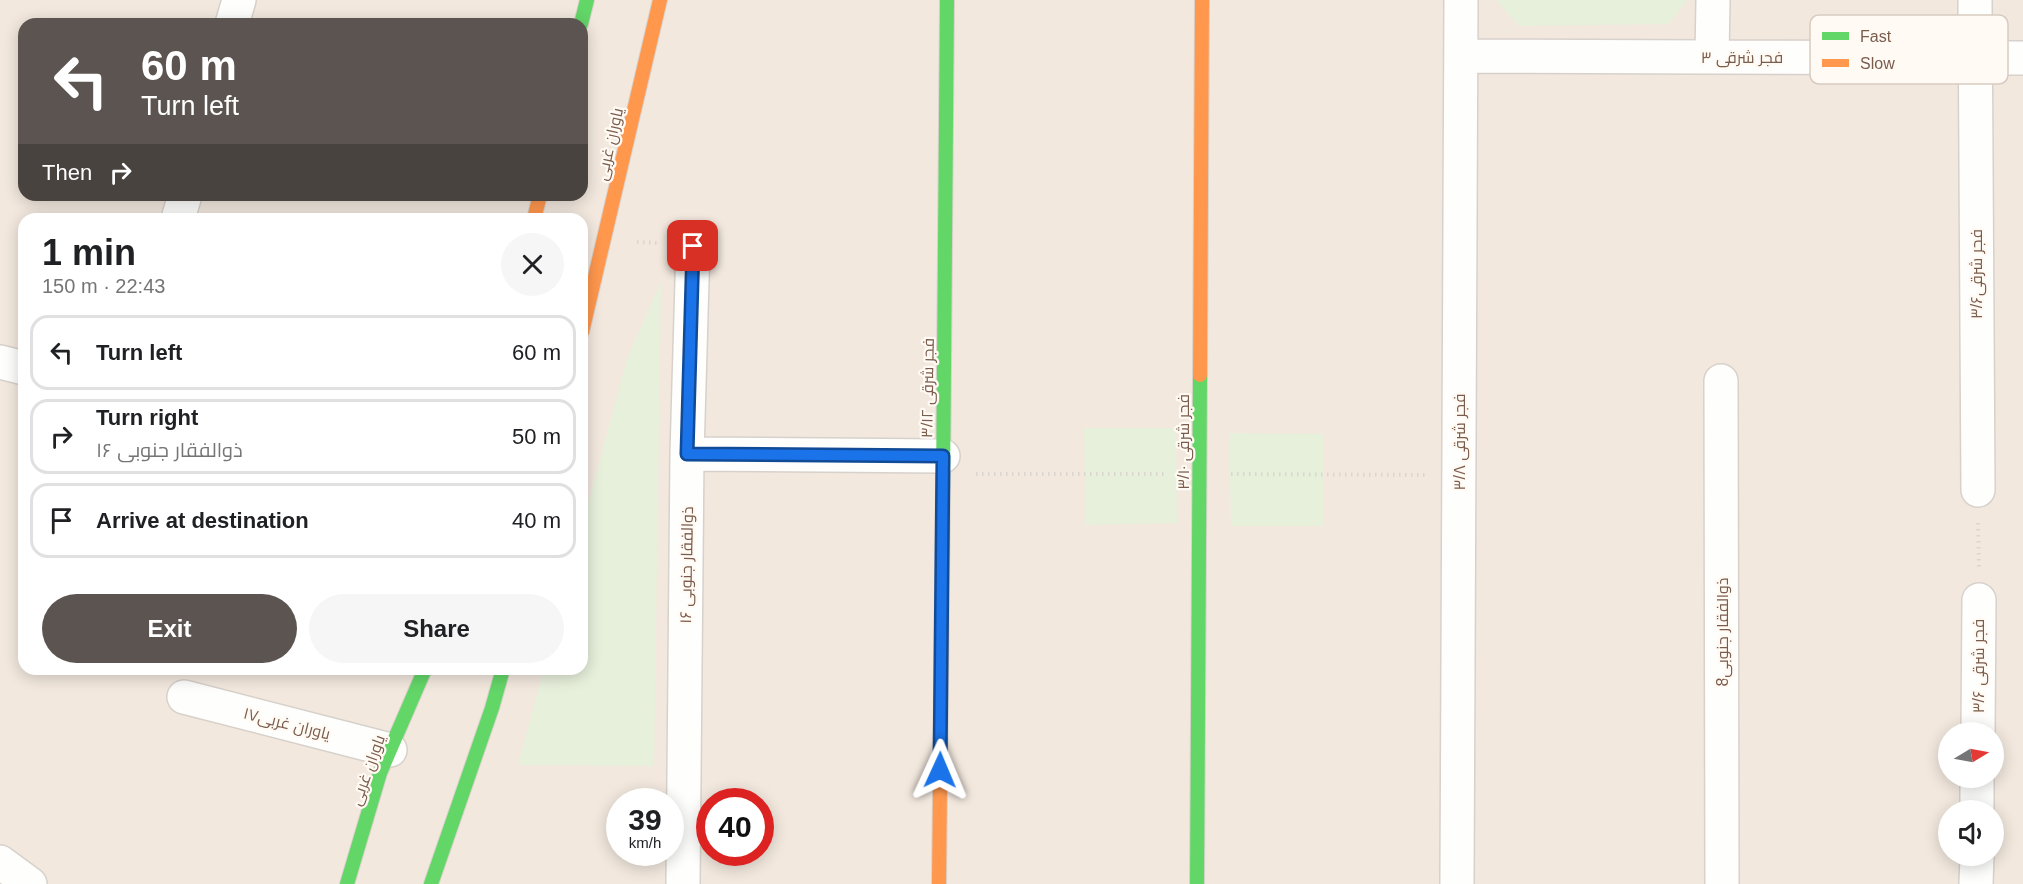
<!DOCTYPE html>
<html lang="en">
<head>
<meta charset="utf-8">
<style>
  :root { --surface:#fff; --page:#f6f6f6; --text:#202124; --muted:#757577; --line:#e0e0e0; --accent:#5c5450 }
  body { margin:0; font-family:Helvetica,Cairo,sans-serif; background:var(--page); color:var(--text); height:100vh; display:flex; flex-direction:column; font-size:22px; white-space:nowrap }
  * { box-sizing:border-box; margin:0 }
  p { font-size:20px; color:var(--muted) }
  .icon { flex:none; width:33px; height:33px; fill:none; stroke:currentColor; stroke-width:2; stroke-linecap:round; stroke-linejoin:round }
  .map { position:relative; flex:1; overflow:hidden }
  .panel { position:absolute; left:18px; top:213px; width:570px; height:462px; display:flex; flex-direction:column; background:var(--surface); border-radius:18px; box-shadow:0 3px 15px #0003 }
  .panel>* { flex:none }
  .top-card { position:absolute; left:18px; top:18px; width:570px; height:183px; border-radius:18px; box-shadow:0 3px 15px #0003; background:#5c5450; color:#fff; overflow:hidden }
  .needle { width:39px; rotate:80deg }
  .buttons { position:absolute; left:1938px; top:722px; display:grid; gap:12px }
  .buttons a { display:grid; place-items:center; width:66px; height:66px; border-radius:50%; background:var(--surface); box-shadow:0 3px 15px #0003; font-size:30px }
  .speed { position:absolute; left:606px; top:788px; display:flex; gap:12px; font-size:30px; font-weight:700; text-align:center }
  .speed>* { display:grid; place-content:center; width:78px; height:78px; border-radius:50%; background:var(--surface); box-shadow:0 3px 15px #0003; line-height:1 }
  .speed small { font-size:15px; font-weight:400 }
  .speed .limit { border:9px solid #d22; background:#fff; color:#111 }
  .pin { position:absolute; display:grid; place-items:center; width:51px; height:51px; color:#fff; margin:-26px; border-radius:12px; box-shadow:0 3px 9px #0006 }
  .me { position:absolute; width:66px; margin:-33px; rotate:1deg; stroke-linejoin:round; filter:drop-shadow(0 0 4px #0008) }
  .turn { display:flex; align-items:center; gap:21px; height:126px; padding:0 24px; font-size:27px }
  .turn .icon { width:78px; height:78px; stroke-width:2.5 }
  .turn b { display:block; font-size:42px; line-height:51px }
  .then { display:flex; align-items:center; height:57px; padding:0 24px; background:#0003; gap:12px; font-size:22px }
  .round { display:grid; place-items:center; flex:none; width:63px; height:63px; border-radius:32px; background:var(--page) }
  .headline { display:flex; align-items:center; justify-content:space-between; height:102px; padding:0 24px }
  h1 { font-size:36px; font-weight:600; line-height:45px }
  .cta { display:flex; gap:12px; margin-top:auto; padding:12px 24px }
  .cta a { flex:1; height:69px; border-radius:36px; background:var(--accent); color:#fff; font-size:24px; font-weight:600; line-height:69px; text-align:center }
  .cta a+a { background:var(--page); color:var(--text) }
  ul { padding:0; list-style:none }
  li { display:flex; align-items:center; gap:18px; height:75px; margin:0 12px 9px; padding:0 12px; border:3px solid var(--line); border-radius:18px }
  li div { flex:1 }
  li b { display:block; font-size:22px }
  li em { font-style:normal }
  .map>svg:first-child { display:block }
  .residential { fill:#f2e8de; fill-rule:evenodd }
  .green { fill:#e7f0db }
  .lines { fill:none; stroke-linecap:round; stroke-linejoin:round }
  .street-casing { stroke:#d7d1cb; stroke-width:36 }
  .fast-casing { stroke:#d9d2cb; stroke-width:16 }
  .slow-casing { stroke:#d9d2cb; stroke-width:16 }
  .path { stroke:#dcd5d0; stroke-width:4; stroke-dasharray:1.5 4.5; stroke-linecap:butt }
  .street { stroke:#fefefd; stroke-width:33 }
  .fast { stroke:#63d668; stroke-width:14 }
  .slow { stroke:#ff974d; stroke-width:14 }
  .route-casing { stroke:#114b97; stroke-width:15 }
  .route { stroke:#1a73e8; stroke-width:10 }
  .labels { text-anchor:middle; stroke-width:4.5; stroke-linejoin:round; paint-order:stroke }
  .street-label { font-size:16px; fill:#7a5c4d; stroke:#fffaf3 }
  .key { fill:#fffaf3; stroke:#d7cbc1; stroke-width:1.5 }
  .key-label { font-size:16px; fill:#7a5c4d }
</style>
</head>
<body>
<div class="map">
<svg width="2023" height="884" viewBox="0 0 2023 884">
  <rect width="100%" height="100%" fill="#f9f5f0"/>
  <!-- residential -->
  <path class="residential" d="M0 0H2023V884H0ZM24 24H582V195H24ZM24 219H582V669H24ZM1948 732H1994V777H1948ZM620 801H670V852H620ZM710 801H760V852H710ZM1948 810H1994V855H1948Z"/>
  <!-- green -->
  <path class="green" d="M1496 0H1687L1669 24 1519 26Z
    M661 282 654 766 518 765 544 669H582V527L627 359Z
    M1084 428H1176L1177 523 1086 525Z
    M1229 433 1323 434 1324 526H1231Z"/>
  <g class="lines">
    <!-- street casing -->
    <g class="street-casing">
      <path id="street" d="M1975 0 1978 490
        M232 24 239 0
        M1461 56 2023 58
        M1712 57 1713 0
        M178 219 185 195
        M0 362 24 368
        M1721 381 1722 884
        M687 454 943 456
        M184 697 390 750
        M1978 732 1979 600
        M1977 810V777
        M0 862 30 884
        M683 884 687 454 693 246
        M1457 884 1461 0
        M1976 884 1977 855"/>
    </g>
    <!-- fast casing -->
    <g class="fast-casing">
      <path id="fast" d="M581 24 587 0
        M943 488 947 0
        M347 884 380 773 425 669
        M431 884 492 708 503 669
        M1197 884 1200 375"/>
    </g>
    <!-- slow casing -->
    <g class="slow-casing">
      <path id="slow" d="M534 219 540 195
        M582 332 660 0
        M1200 375 1202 0
        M939 884 943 488"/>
    </g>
    <!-- path -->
    <path class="path" d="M637 242 659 243
      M976 474H1167
      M1231 474 1425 475
      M1978 523 1979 569"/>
    <!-- street -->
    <use href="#street" class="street"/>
    <!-- fast -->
    <use href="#fast" class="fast"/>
    <!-- slow -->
    <use href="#slow" class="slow"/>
  </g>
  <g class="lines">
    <!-- route casing -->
    <g class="route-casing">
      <path id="route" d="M693 246 687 454 943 456 940 770"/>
    </g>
    <!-- route -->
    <use href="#route" class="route"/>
  </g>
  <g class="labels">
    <!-- street labels -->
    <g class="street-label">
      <text x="1742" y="63">۳ فجر شرقی</text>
      <text transform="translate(609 144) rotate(-77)" y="6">یاوران غربی</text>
      <text transform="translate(1976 274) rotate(-90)" y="6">فجر شرقی۳/۶</text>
      <text transform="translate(927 388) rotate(-89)" y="6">۳/۱۲ فجر شرقی</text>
      <text transform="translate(1183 442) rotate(-90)" y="6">۳/۱۰ فجر شرقی</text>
      <text transform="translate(1459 442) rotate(-90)" y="6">۳/۸ فجر شرقی</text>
      <text transform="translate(686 565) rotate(-89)" y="6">۱۶ ذوالفقار جنوبی</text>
      <text transform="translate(1722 632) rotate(-90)" y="6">8ذوالفقار جنوبی</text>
      <text transform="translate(1978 666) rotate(-90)" y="6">۳/۶ فجر شرقی</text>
      <text transform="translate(287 723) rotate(14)" y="6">یاوران غربی۱۷</text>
      <text transform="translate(367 770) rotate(-70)" y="6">یاوران غربی</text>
    </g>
  </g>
  <!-- legend -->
  <rect x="1810" y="15" width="198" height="69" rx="9" class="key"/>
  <rect x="1822" y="32" width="27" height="8" fill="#63d668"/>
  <rect x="1822" y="59" width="27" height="8" fill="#ff974d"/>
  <g class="key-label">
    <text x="1860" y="42">Fast</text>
    <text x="1860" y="69">Slow</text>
  </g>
</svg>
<div class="buttons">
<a><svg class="needle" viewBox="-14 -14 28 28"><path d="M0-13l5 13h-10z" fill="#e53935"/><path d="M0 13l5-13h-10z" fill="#757577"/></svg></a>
<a><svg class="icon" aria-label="sound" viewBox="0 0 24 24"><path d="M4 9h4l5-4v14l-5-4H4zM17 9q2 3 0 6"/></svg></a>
</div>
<div class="speed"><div>39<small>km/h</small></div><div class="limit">40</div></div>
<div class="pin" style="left:693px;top:246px;background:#d93025"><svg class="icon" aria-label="arrive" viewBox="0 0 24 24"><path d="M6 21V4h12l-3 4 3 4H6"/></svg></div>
<svg class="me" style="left:940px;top:770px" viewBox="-20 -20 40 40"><path d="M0-17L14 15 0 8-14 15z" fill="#1a73e8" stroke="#fff" stroke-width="4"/></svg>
<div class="top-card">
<div class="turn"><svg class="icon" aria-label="left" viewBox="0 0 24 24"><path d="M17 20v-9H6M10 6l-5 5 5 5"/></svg><div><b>60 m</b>Turn left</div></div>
<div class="then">Then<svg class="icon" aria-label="right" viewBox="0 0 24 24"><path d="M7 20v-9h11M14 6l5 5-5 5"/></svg></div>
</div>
<section class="panel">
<div class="headline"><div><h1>1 min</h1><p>150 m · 22:43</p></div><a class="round"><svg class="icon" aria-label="close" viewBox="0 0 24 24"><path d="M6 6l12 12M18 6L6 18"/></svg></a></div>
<ul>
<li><svg class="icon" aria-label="left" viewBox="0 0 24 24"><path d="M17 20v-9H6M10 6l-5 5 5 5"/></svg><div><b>Turn left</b></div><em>60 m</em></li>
<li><svg class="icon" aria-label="right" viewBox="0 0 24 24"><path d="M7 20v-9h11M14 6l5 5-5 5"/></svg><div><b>Turn right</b><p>۱۶ ذوالفقار جنوبی</p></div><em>50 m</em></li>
<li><svg class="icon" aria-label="arrive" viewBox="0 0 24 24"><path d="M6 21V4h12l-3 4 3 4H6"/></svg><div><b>Arrive at destination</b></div><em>40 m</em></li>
</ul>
<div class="cta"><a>Exit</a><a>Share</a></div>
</section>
</div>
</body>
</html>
